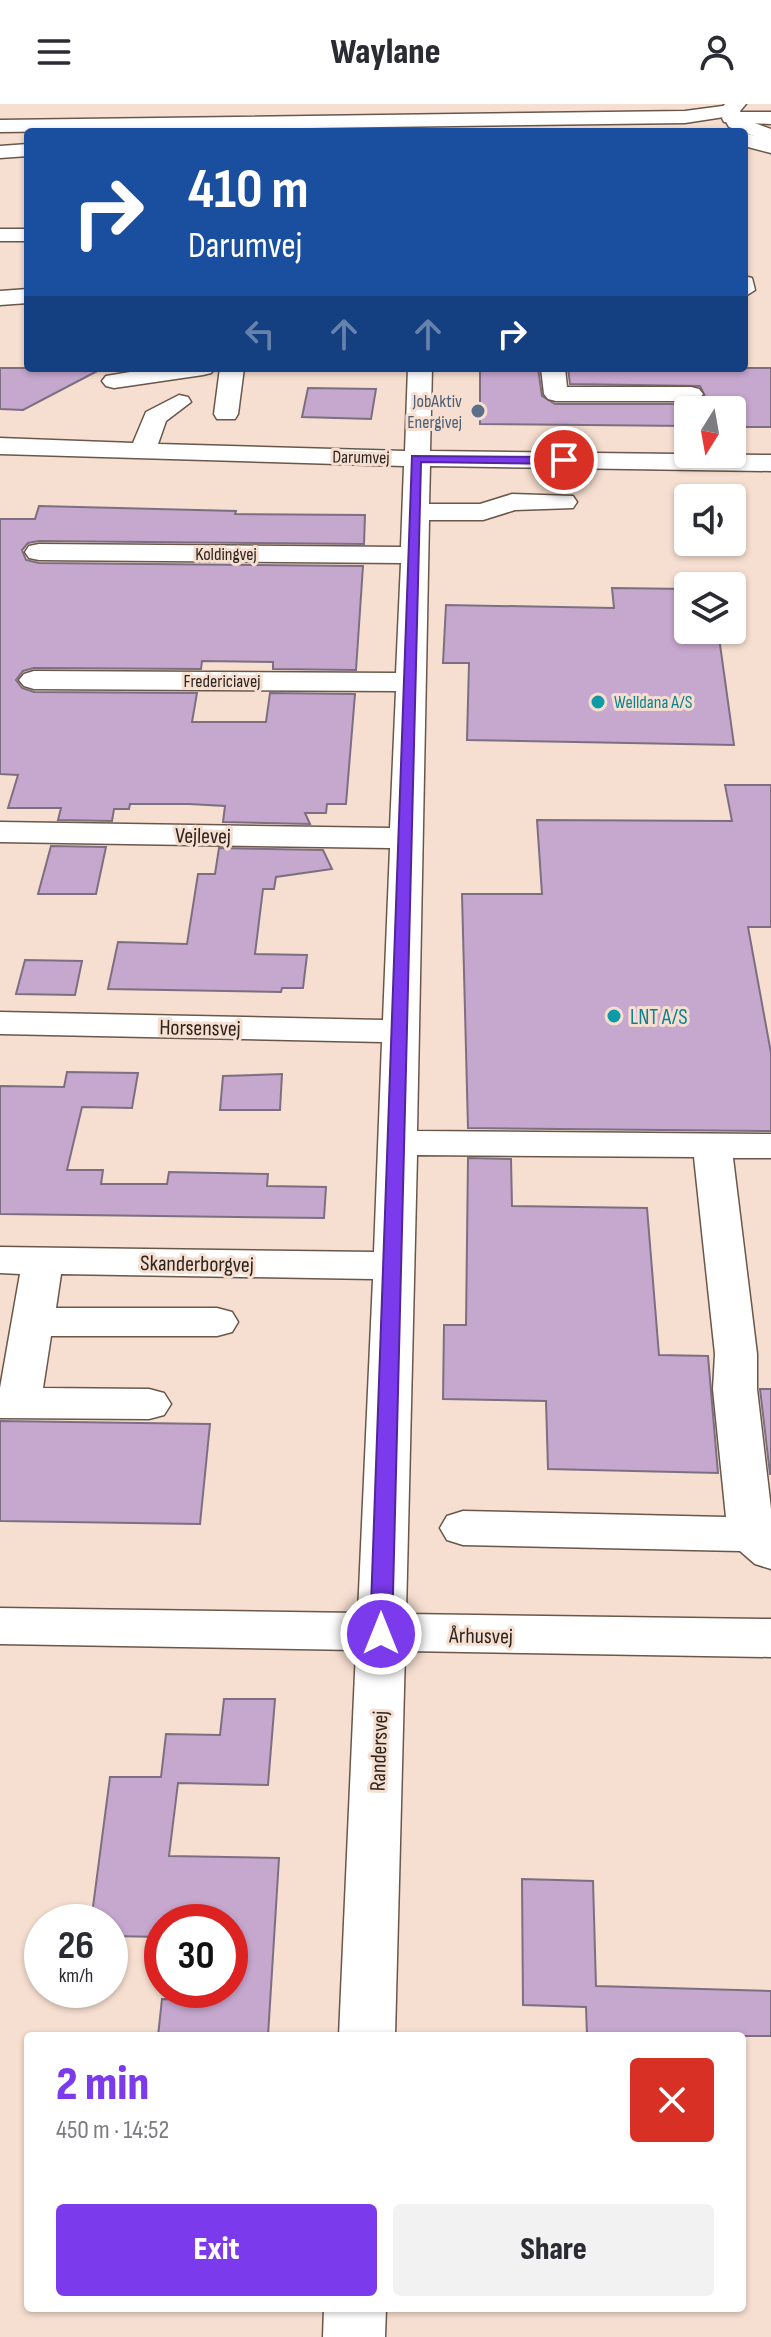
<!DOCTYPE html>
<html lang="en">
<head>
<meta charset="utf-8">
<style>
  :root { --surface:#fff; --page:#f2f2f3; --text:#2b2b33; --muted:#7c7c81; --accent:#7c3aed }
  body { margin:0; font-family:"Sofia Sans Condensed",sans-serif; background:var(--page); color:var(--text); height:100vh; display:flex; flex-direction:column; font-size:30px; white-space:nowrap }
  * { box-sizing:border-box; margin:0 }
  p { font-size:26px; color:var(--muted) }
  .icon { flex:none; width:44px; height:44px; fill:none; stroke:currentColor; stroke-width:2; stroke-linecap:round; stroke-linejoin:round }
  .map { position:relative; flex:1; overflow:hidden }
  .sheet { position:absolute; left:24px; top:1928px; width:722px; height:280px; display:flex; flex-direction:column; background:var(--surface); border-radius:8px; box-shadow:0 2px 6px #0004 }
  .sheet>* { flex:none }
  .top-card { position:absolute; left:24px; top:24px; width:724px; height:244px; border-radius:8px; box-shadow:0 2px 6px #0004; background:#1a4fa0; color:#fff; overflow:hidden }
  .needle { width:52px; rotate:191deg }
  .controls { position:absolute; left:674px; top:292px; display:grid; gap:16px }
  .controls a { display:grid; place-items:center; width:72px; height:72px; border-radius:8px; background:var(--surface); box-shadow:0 2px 6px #0004; font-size:40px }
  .speed { position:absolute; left:24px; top:1800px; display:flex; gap:16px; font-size:40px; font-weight:700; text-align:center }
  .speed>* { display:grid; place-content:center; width:104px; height:104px; border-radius:50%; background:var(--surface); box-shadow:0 2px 6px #0004; line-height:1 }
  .speed small { font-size:20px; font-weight:400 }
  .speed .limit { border:12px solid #d22; background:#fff; color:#111 }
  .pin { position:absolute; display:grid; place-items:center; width:68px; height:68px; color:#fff; margin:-34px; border:4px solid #fff; border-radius:50%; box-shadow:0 2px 8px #0007 }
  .me { position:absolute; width:88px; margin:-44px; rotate:0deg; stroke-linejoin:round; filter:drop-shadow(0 0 6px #0008) }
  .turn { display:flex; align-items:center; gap:28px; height:168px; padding:0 32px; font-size:36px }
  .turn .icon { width:104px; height:104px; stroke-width:2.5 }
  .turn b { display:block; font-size:56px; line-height:68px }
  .lanes { display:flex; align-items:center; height:76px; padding:0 32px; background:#0003; justify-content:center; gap:40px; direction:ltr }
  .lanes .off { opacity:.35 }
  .round { display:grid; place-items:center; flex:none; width:84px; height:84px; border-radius:8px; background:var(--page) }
  .summary { display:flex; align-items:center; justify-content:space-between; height:136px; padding:0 32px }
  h1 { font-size:48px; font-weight:800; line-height:60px; color:var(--accent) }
  .primary-button { display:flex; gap:16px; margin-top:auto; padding:16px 32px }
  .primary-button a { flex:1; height:92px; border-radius:8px; background:var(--accent); color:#fff; font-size:32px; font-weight:800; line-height:92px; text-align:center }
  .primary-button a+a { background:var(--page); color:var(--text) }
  header { display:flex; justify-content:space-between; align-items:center; height:104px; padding:0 32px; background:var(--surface); font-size:36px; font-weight:800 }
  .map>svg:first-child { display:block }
  .building { fill:#c6a7ce; stroke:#7d6f82; stroke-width:2 }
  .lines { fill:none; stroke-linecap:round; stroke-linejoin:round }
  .minor-casing { stroke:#6a574a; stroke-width:3 }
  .major-casing { stroke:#6a574a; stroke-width:3 }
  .highway-casing { stroke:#6a574a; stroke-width:3 }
  .minor { fill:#fff; fill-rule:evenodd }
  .major { fill:#fff; fill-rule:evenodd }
  .highway { fill:#fff; fill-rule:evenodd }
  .route { fill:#7c3aed; stroke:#51269a; stroke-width:2 }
  .service-dot { fill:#5c6f8a; stroke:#f6dfd0; stroke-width:3 }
  .culture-dot { fill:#0f9aa8; stroke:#f6dfd0; stroke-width:3 }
  .labels { text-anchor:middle; stroke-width:6; stroke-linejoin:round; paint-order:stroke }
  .far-service-label { font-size:18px; fill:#4e5e75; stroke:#f6dfd0; text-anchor:end }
  .far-street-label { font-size:18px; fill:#2c241f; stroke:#f6dfd0 }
  .far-culture-label { font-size:18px; fill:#0d838f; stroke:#f6dfd0; text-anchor:start }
  .street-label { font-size:22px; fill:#2c241f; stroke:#f6dfd0 }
  .culture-label { font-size:22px; fill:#0d838f; stroke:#f6dfd0; text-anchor:start }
</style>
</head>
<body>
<header><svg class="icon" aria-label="menu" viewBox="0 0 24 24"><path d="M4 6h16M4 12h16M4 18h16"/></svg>Waylane<svg class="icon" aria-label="person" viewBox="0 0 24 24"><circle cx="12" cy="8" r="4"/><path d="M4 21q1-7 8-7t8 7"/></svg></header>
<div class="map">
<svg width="771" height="2233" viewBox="0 0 771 2233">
  <rect width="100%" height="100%" fill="#f6dfd0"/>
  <!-- building -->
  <path class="building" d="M0 264H103L23 306 0 305Z
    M480 264H538L542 292 555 300H691L700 298 705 292 700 282 570 280 568 264H771V323H732V306H688V322L480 320Z
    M308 284 376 285 371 315 302 313Z
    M39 402 236 407 235 410 365 411 364 440 39 437 28 439 22 446 26 456 39 459 363 462 356 566 273 565V558L202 557 201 565 34 564 23 567 16 576 22 584 34 588 197 589 192 618H266L270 589 355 590 346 700H327L326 709H305L310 720 223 718 225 702 189 700H130L129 705H114L112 717 58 716 61 704H8L18 671 0 670V415H35Z
    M612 484 688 485V526H718L734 641 467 636 469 559H443L446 501 614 504Z
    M725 681H771V823H748L771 949V1027L468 1024 462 790H542L537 716 732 717Z
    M51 742 106 743 96 790H38Z
    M219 744 323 746 332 765 276 773 274 785H263L255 850 307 851 303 884H282L281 888 108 885 118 838 187 840 198 770H215Z
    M25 856 82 857 75 891 16 890Z
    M67 968 138 969 132 1004 82 1003 67 1066H103L101 1080H167L169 1068 268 1070 267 1082 326 1083 324 1114 0 1110V982L64 983Z
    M282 970 280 1006H220L223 972Z
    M468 1054 511 1055 512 1102 647 1104 659 1251 708 1252 718 1369 548 1365 546 1297 443 1295 444 1221H466Z
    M760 1285H771V1370H770Z
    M0 1317 210 1320 200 1420 0 1417Z
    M224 1595H275L268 1681 178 1679 169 1752 279 1754 268 1932H158L162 1895 217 1896 218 1886H230V1818H162V1833L110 1832V1818H91L110 1673H161L166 1630 220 1631Z
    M522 1775 593 1777 596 1882 771 1887V1932H587L586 1903 523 1901Z"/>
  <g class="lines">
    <!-- minor casing -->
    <g class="minor-casing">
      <path id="minor" d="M731 8H771V20L724 18 722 14 724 10Z
        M28 40V52L0 54V42Z
        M0 125H28V137H0Z
        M744 172 752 174 755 186 744 193Z
        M28 185V199L0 201V187Z
        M154 264H215L211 269 203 271 114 284 106 282 102 277 106 272Z
        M220 264H244L238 310 235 315H217L214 310Z
        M408 264H432L430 347 771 351V367L430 362 429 400H480L512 390 573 392 577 398 573 404 515 406 483 416H429L417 1027 771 1030V1054H733L757 1250V1285L771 1405V1465L755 1460 740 1447 463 1441 447 1436 440 1424 447 1412 463 1407 726 1413 713 1285 715 1250 694 1053 417 1051 406 1510 771 1515V1553L405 1547 395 1932H339L356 1546 0 1540V1504L358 1509 373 1175 61 1170 56 1204H217L232 1208 238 1218 232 1228 217 1232H51L43 1284 149 1285 164 1289 171 1300 164 1311 149 1315 0 1314V1284L20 1170 0 1169V1143L374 1148 382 938 0 930V908L383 916 390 744 0 738V718L390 724 396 587 34 585 24 582 19 576 24 570 34 567 396 569 401 459 39 456 29 454 25 448 29 442 39 440 401 443 404 362 0 350V334L133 339 146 308 179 291 188 293 191 298 166 317 158 340 405 347Z
        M541 264H565L567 283H691L699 285 703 290 699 295 691 297H556L548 295 544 290Z
        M324 2204H386L385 2233H323Z"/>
    </g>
    <!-- major casing -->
    <g class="major-casing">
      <path id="major" d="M725 0H746L740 7 744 15 771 25V38L729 23 720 7Z"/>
    </g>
    <!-- highway casing -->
    <g class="highway-casing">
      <path id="highway" d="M730 1 740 7 737 11 685 19 0 28V16L685 7Z
        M744 29 771 36V49L744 42Z"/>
    </g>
    <!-- minor -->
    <use href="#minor" class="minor"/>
    <!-- major -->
    <use href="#major" class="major"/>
    <!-- highway -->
    <use href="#highway" class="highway"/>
  </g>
  <!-- route -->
  <path class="route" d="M412 352 564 353 570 356 564 360 421 358 392 1530 389 1536 381 1539 373 1536 370 1530Z"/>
  <!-- markers -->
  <circle class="service-dot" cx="478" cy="307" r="8"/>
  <g class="culture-dot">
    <circle cx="598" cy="598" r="8"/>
    <circle cx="614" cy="912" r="8"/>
  </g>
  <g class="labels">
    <!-- far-service labels -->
    <g class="far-service-label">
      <text x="462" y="303">JobAktiv<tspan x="462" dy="21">Energivej</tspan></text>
    </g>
    <!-- far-street labels -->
    <g class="far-street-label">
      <text transform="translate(361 353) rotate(1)" y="6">Darumvej</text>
      <text x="226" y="456">Koldingvej</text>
      <text x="222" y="583">Fredericiavej</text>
    </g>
    <!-- far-culture labels -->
    <g class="far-culture-label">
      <text x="614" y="604">Welldana A/S</text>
    </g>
    <!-- street labels -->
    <g class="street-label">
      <text transform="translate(203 731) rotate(1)" y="8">Vejlevej</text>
      <text transform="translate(200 923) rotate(1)" y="8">Horsensvej</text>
      <text transform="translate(197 1159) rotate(1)" y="8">Skanderborgvej</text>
      <text transform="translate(481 1531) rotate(1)" y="8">Århusvej</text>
      <text transform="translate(378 1647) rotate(-88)" y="8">Randersvej</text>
    </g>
    <!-- culture labels -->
    <g class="culture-label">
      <text x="630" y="920">LNT A/S</text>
    </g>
  </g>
</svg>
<div class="controls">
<a><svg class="needle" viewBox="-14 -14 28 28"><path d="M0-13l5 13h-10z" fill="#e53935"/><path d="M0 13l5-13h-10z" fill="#7c7c81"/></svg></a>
<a><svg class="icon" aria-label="sound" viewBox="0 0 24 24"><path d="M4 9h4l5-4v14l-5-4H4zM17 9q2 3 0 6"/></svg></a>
<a><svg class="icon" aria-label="layers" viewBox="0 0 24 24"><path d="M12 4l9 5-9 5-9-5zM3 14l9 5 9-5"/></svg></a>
</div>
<div class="speed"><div>26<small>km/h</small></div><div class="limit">30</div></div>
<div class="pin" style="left:564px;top:356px;background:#d93025"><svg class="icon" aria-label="arrive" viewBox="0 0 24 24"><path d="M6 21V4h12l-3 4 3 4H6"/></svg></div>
<svg class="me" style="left:381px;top:1530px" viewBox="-20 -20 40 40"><circle r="17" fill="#7c3aed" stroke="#fff" stroke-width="3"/><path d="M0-11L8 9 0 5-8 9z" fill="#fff"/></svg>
<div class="top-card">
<div class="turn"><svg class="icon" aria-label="right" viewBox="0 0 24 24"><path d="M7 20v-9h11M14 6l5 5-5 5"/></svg><div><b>410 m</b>Darumvej</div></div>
<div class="lanes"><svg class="icon off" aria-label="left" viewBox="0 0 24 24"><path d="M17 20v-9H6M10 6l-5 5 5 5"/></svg><svg class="icon off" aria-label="ahead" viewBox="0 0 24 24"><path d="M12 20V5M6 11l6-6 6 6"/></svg><svg class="icon off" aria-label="ahead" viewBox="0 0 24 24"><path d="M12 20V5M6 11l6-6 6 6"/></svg><svg class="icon" aria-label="right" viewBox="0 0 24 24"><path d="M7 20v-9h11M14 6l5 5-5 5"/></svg></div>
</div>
<section class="sheet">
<div class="summary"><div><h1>2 min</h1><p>450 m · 14:52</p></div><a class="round" style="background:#d93025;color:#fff"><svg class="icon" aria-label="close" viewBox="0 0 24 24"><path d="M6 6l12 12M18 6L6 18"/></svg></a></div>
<div class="primary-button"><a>Exit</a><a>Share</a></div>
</section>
</div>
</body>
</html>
